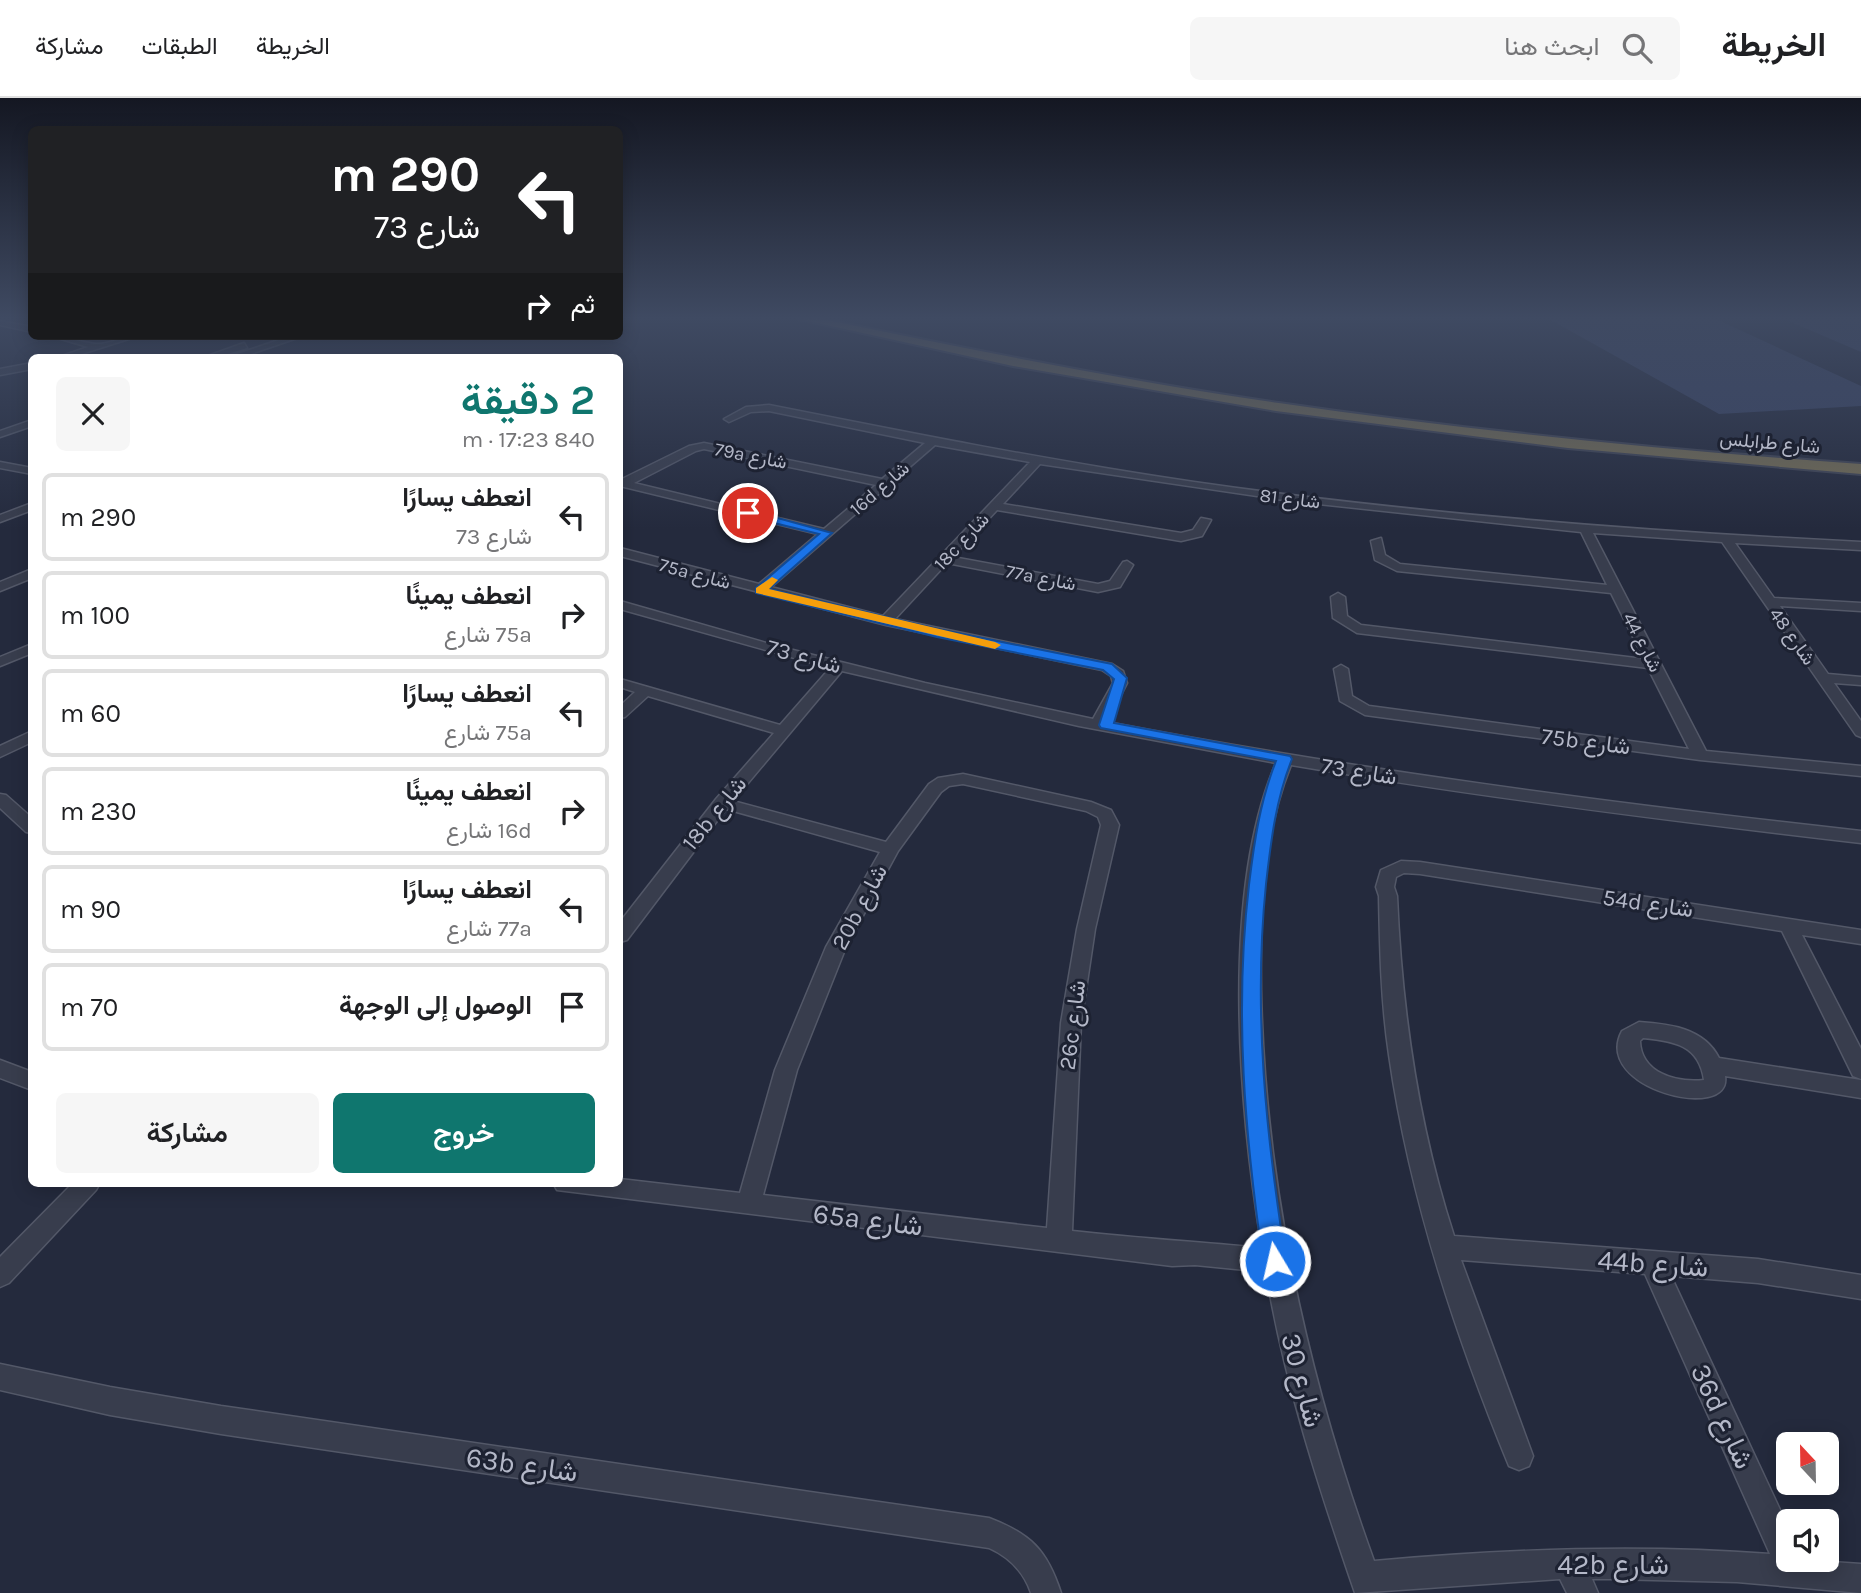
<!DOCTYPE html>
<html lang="ar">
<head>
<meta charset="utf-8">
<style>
  :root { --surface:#fff; --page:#f6f6f6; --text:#202124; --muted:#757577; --line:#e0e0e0; --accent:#0f766e }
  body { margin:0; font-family:Karla,Vazirmatn,sans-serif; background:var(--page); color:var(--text); direction:rtl; height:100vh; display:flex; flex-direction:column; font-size:26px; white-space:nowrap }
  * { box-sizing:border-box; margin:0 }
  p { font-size:23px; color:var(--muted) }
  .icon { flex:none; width:38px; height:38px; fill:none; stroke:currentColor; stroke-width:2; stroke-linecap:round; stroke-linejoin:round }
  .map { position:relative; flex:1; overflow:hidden; direction:ltr }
  .drawer { position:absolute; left:28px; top:256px; width:595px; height:833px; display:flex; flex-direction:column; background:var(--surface); border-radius:10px; box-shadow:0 4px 18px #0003; direction:rtl }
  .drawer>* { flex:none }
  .guide { position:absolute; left:28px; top:28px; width:595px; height:214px; border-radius:10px; box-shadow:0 4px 18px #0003; direction:rtl; background:#202124; color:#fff; overflow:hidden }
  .needle { width:46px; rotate:338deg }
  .controls { position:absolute; left:1776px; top:1334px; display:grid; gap:14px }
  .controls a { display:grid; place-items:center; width:63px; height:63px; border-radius:10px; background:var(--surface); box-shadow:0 4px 18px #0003; font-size:35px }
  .pin { position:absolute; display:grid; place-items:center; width:60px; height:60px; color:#fff; margin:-30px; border:4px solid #fff; border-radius:50%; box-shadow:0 2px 7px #0007 }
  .me { position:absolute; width:77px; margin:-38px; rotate:351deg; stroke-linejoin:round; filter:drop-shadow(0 0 5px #0008) }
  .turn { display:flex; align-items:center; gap:24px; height:147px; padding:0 28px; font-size:32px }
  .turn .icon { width:91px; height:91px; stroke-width:2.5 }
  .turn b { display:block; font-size:49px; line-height:60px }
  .then { display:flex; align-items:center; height:66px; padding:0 28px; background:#0003; gap:14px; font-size:26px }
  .round { display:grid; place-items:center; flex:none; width:74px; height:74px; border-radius:10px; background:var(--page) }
  .overview { display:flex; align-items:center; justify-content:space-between; height:119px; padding:0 28px }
  h1 { font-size:42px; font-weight:600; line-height:52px; color:var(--accent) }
  .cta { display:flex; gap:14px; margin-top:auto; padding:14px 28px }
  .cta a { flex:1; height:80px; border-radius:10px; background:var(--accent); color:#fff; font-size:28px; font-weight:600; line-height:80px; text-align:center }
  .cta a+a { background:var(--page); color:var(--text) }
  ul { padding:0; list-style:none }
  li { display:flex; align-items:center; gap:21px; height:88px; margin:0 14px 10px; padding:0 14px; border:4px solid var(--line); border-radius:10px }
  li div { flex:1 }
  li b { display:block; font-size:26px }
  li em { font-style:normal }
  header { display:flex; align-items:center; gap:42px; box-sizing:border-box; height:98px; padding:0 35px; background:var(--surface); border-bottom:2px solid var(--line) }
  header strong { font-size:33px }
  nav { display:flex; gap:38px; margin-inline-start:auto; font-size:24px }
  .search { width:490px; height:63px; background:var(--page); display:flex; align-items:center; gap:18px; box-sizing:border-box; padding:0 24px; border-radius:10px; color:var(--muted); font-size:26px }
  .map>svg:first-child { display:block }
  .water { fill:#394465 }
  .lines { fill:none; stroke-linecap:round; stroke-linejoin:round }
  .minor-casing { stroke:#535868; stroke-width:3 }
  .highway-casing { stroke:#404555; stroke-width:4 }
  .minor { fill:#383d4d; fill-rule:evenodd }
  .highway { fill:#736c55; fill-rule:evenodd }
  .route { fill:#1a73e8; stroke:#114b97; stroke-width:2 }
  .slow { fill:#f59e0b }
  .labels { text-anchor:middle; stroke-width:6; stroke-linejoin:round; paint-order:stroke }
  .far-street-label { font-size:19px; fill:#b4b8c8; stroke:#1d2232 }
  .street-label { font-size:23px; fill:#b4b8c8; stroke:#1d2232 }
  .near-street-label { font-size:28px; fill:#b4b8c8; stroke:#1d2232 }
</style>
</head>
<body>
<header>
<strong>الخريطة</strong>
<div class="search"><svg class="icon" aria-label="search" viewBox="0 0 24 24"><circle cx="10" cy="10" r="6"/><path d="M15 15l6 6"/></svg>ابحث هنا</div>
<nav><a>الخريطة</a><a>الطبقات</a><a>مشاركة</a></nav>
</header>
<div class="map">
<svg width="1861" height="1495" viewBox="0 0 1861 1495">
  <rect width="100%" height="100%" fill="#242a3d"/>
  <!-- water -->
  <path class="water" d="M1549 221H1716L1861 288V308L1719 316Z
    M1784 221H1861V254Z"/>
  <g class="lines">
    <!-- minor casing -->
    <g class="minor-casing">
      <path id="minor" d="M0 223 32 229V234L0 227Z
        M51 238C66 238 79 244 95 246 108 247 124 238 138 238L72 259H59L88 249Z
        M290 238H303L242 259H229Z
        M244 245 247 250 218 259H205Z
        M32 265V271L0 277V271Z
        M769 307C910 335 1051 363 1194 384 1415 416 1638 433 1861 444V452L1735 445 1774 500 1861 505V513L1780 508 1828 576 1861 579V587L1834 585 1861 623V639L1856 637 1722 444 1593 435 1706 653 1861 668V678L1700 662 1365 617 1340 603 1334 571 1341 567 1348 571 1352 598 1369 608 1689 651 1648 570 1357 535 1333 520 1331 499 1338 495 1345 499 1347 518 1361 527 1644 561 1611 495 1397 473 1375 462 1371 443 1381 440 1385 457 1400 466 1607 487 1581 434 1290 403 1040 366 1003 406 1181 435 1193 432 1201 420 1211 422 1202 438 1181 443 997 412 953 459 1098 486 1110 483 1123 464 1127 463 1133 467 1120 489 1098 494 947 465 895 521 1112 566 1123 573 1127 585 1107 624C1357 672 1608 705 1861 733V745C1670 723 1480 699 1291 667 1262 738 1260 817 1261 892 1265 1089 1307 1278 1374 1463 1506 1451 1638 1446 1770 1456L1645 1176 1461 1162 1533 1358 1529 1368 1519 1372 1509 1368C1455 1237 1409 1097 1389 957 1381 904 1380 851 1379 798L1376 789 1381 772 1401 763 1420 764 1861 832V846L1802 837 1861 951V981L1853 978 1782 833 1420 776 1404 775 1396 779 1394 789 1397 798C1402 915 1418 1027 1454 1138L1758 1161 1861 1177V1201L1758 1185 1671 1178 1788 1429V1461L1861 1466V1495L1737 1484 1612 1481H1592L1598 1495H1567L1560 1481 1355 1495C1319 1390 1284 1283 1266 1174L1195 1167 1172 1168 557 1092 553 1085H620V1081L740 1095 775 972 826 849 880 754 726 711 627 842 620 844V824L716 701 774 635 648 598 625 619 620 620V608L635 594 620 589V581L780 627 830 570 620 511V503L777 548 925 585 1093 621 1113 585 1111 578 1102 572 886 527 620 458V450L759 486 818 436 620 388V382L689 348 704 345 882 381 925 345 769 313 751 314 729 324 724 321 746 309ZM935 347 1030 364 883 518 771 489ZM704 351 876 387 824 431 634 385 696 353ZM842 573 1079 628 1276 665C1220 796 1239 1011 1262 1150 1198 1144 1135 1140 1072 1133L1081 925 1095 831 1119 727 1111 712 1091 704 963 676 938 680 929 686 886 744 733 703ZM963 686 1086 713 1098 719 1101 727 1077 831 1061 925 1047 1130 763 1097 797 972 846 849 898 753 941 694 949 688Z
        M32 322V328L0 339V333Z
        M0 364 32 370V376L0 370Z
        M32 405V412L0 424V417Z
        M32 471V480L0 493V484Z
        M32 546V555L0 568V559Z
        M32 633V644L0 659V648Z
        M0 696 6 697 32 720V735L26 734 0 710Z
        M1639 924C1669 926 1704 930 1719 960L1861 982V1000L1725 978C1733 1025 1591 991 1622 933ZM1643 940C1674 943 1699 947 1704 982 1676 985 1641 975 1640 943Z
        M0 962 32 974V992L0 980Z
        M73 1085H100L96 1092 9 1185 0 1189V1159Z
        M0 1266 110 1289 221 1308 989 1420C1031 1436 1047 1452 1061 1495H1031C1024 1474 1009 1459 989 1450L221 1336 110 1317 0 1292Z"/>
    </g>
    <!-- highway casing -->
    <g class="highway-casing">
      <path id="highway" d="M799 221H822C974 252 1125 283 1279 305 1472 333 1666 352 1861 366V376L1568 350 1276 313 1013 268Z"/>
    </g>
    <!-- minor -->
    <use href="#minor" class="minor"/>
    <!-- highway -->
    <use href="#highway" class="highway"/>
  </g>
  <!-- sky -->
  <linearGradient id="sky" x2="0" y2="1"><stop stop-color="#141722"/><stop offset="0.51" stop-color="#3f4a62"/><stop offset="1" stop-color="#3f4a62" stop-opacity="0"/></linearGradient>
  <rect width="1861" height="431" fill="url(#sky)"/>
  <!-- route -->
  <path class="route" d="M748 412 832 435 769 491 937 531 1112 566 1127 580 1114 625 1290 658 1292 661C1276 701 1271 742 1266 786 1253 913 1266 1038 1286 1163L1283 1171 1275 1174 1267 1171 1263 1163C1245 1038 1234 914 1249 787 1254 745 1260 703 1276 663L1101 630 1099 627 1114 581 1103 572 937 539 756 495V490L819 436 745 418V413Z"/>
  <!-- slow -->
  <path class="slow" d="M772 479 778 482 769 491 995 544 1001 547 995 551 756 495V490Z"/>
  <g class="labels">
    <!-- far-street labels -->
    <g class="far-street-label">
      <text transform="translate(1770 344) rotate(5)" y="7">شارع طرابلس</text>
      <text transform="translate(751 357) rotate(11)" y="7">79a شارع</text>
      <text transform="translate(879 390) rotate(-41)" y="7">16d شارع</text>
      <text transform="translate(1290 400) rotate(7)" y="7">شارع 81</text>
      <text transform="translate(961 443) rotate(-47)" y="7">18c شارع</text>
      <text transform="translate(695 475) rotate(15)" y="7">75a شارع</text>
      <text transform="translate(1041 479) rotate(11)" y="7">77a شارع</text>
      <text transform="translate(1793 538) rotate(55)" y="7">شارع 48</text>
      <text transform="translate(1643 544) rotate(63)" y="7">شارع 44</text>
    </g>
    <!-- street labels -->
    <g class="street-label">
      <text transform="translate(804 558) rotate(15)" y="8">شارع 73</text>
      <text transform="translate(1586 643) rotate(7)" y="8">75b شارع</text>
      <text transform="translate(1359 673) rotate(9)" y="8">شارع 73</text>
      <text transform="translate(714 715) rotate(-51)" y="8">18b شارع</text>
      <text transform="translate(1648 805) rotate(8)" y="8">54d شارع</text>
      <text transform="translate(859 809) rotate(-62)" y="8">20b شارع</text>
      <text transform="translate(1072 927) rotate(-83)" y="8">26c شارع</text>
    </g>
    <!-- near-street labels -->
    <g class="near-street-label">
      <text transform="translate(868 1121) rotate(7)" y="10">65a شارع</text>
      <text transform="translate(1653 1165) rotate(4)" y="10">44b شارع</text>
      <text transform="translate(1303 1282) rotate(75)" y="10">شارع 30</text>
      <text transform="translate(1723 1318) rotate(65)" y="10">36d شارع</text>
      <text transform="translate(522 1366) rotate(8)" y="10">63b شارع</text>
      <text x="1613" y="1476">42b شارع</text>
    </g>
  </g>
</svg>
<div class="controls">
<a><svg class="needle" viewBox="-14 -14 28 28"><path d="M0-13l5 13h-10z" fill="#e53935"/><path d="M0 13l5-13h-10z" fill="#757577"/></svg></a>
<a><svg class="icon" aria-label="sound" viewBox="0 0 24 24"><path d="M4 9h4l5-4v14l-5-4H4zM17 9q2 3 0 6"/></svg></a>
</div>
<div class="pin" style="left:748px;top:415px;background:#d93025"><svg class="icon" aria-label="arrive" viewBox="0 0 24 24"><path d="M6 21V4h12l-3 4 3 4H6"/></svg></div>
<svg class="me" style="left:1275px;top:1163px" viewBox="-20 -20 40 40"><circle r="17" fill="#1a73e8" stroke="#fff" stroke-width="3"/><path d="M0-11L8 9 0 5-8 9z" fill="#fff"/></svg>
<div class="guide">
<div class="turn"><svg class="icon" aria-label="left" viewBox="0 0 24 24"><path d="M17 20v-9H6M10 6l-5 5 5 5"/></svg><div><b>290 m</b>شارع 73</div></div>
<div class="then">ثم<svg class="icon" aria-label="right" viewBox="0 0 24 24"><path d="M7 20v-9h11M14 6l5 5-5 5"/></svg></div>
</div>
<section class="drawer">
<div class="overview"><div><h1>2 دقيقة</h1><p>840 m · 17:23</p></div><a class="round"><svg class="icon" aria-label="close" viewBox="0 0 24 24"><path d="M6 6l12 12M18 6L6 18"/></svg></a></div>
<ul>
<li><svg class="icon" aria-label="left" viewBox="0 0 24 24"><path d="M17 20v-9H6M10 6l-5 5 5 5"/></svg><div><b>انعطف يسارًا</b><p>شارع 73</p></div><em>290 m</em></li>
<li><svg class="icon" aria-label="right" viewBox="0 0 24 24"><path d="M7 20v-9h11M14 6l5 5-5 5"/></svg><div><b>انعطف يمينًا</b><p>75a شارع</p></div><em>100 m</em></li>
<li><svg class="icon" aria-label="left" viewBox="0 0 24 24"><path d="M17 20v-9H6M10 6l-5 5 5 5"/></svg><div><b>انعطف يسارًا</b><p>75a شارع</p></div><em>60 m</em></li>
<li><svg class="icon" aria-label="right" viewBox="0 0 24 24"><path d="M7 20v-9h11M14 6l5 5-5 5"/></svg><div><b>انعطف يمينًا</b><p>16d شارع</p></div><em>230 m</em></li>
<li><svg class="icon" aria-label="left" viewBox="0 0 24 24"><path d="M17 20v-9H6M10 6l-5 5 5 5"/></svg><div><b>انعطف يسارًا</b><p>77a شارع</p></div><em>90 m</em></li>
<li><svg class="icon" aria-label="arrive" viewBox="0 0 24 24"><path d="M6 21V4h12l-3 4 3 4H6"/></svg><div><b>الوصول إلى الوجهة</b></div><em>70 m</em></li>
</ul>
<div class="cta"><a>خروج</a><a>مشاركة</a></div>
</section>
</div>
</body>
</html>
